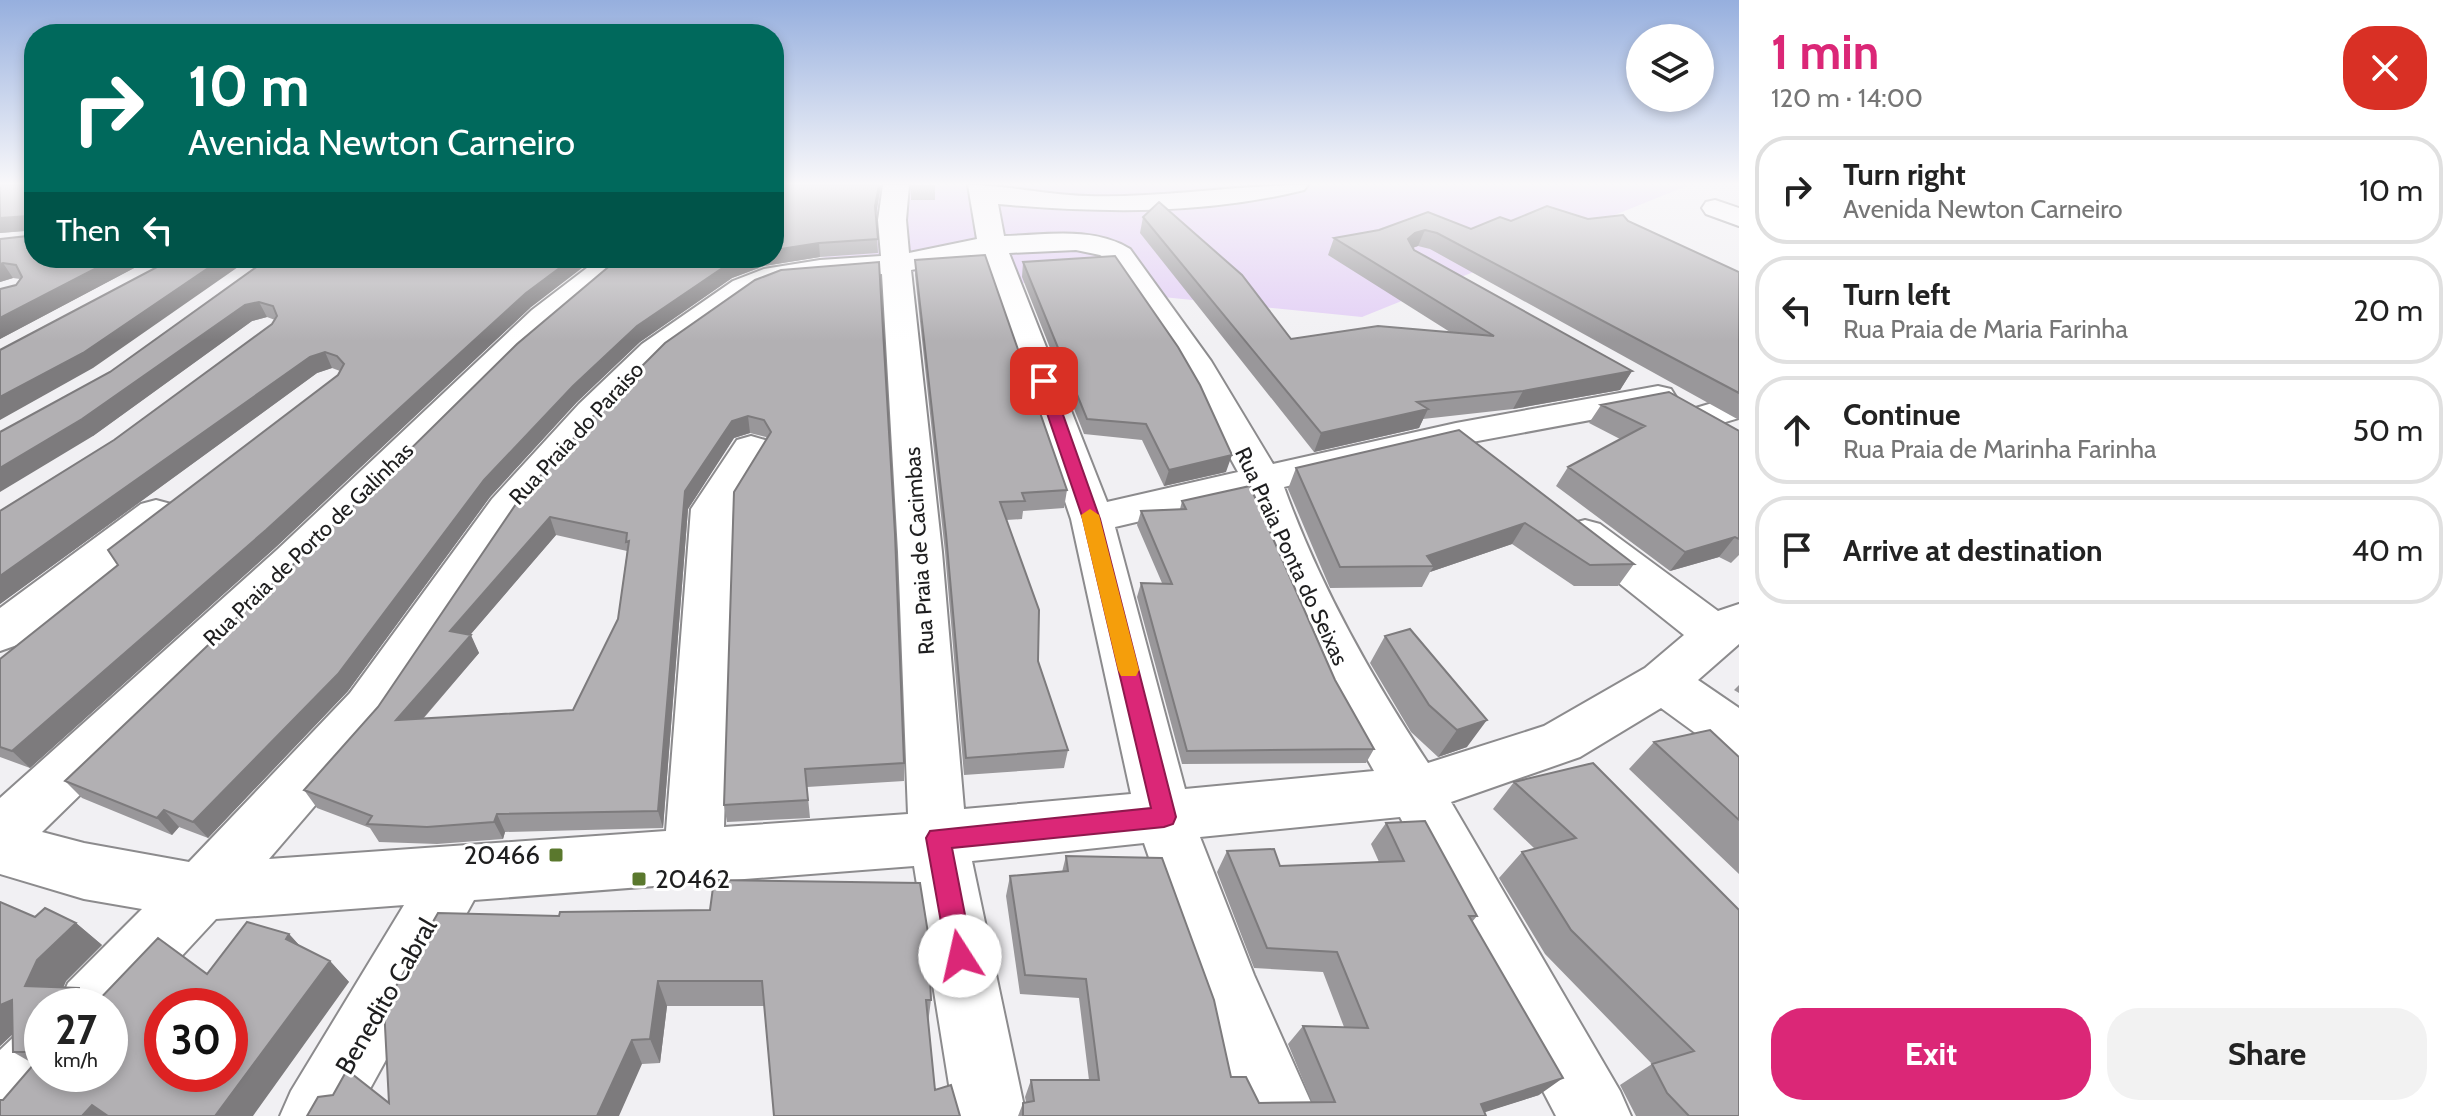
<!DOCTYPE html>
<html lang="en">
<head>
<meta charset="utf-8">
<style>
  :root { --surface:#fff; --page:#f2f2f2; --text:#222; --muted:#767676; --line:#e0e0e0; --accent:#db2777 }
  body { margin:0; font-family:Cabin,sans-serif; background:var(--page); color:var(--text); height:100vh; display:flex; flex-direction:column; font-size:30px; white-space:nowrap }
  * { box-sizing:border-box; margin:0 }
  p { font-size:26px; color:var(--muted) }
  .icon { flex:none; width:44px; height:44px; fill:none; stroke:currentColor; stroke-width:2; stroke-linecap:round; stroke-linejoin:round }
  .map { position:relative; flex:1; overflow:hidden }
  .sheet { display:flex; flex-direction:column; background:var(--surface); width:720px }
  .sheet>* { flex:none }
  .hud { position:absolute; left:24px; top:24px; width:760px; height:244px; border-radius:32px; box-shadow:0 4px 12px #0003; background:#00695c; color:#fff; overflow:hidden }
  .tools { position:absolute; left:1626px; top:24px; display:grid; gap:16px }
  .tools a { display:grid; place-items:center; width:88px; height:88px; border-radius:50%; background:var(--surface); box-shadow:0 4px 12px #0003; font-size:40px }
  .speed { position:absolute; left:24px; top:988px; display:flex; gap:16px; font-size:40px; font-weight:700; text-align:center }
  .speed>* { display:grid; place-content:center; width:104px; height:104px; border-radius:50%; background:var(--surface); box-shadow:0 4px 12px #0003; line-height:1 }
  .speed small { font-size:20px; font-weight:400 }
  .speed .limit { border:12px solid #d22; background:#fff; color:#111 }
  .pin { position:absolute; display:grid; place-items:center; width:68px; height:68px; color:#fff; margin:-34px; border-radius:16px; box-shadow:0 4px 12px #0006 }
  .me { position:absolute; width:88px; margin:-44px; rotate:350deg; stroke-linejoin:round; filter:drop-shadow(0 0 6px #0008) }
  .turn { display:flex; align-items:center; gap:28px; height:168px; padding:0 32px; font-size:36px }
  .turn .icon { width:104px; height:104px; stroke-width:2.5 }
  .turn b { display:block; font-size:56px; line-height:68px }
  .then { display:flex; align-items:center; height:76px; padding:0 32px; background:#0003; gap:16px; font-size:30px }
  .round { display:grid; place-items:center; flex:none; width:84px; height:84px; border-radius:32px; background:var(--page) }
  .headline { display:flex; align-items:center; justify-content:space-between; height:136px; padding:0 32px }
  h1 { font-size:48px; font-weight:700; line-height:60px; color:var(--accent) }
  .button { display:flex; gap:16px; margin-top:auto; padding:16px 32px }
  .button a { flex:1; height:92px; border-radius:32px; background:var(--accent); color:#fff; font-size:32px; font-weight:700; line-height:92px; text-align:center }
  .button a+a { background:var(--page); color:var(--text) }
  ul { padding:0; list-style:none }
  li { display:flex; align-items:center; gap:24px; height:108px; margin:0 16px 12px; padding:0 16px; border:4px solid var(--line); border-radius:32px }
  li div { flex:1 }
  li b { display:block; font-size:30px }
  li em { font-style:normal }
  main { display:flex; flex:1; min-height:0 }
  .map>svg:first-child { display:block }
  .green { fill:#e2cef5 }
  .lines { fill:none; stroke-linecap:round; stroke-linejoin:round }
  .minor-casing { stroke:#8c8b8d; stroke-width:4 }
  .minor { fill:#fff; fill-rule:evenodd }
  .wall { fill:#99979a; fill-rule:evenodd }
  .shaded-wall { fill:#7d7b7d }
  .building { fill:#b2b0b3; stroke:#7d7b7d; stroke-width:2; fill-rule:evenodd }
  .route { fill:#db2777; stroke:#8e194d; stroke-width:2 }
  .slow { fill:#f59e0b }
  .poi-dot { fill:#5a782d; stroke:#fff; stroke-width:3 }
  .labels { text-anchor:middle; stroke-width:6; stroke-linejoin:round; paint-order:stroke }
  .street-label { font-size:22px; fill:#1e1e1f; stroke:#fff }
  .near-poi-label { font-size:26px; fill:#1e1e1f; stroke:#fff; text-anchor:end }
  .near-street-label { font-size:26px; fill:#1e1e1f; stroke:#fff }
</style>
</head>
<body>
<main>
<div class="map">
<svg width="1739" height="1116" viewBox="0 0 1739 1116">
  <rect width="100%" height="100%" fill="#f1f0f3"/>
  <!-- green -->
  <path class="green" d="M774 185H1689L1362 317 923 273 774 250Z"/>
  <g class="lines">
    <!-- minor casing -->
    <g class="minor-casing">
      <path id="minor" d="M883 185H909L906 220 909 253 977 239 968 185C1007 185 1047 195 1088 196 1161 198 1234 185 1308 185L1304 190C1204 215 1100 213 998 204L1004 236C1045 235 1094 226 1130 249L1211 361 1273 464 1456 423 1658 386 1671 389 1676 397 1671 405 1456 445 1284 487C1319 584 1371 677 1428 763L1544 726 1645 668 1684 635 1570 544 1564 534 1570 524 1585 520 1600 524 1718 611 1739 604V644L1698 680 1739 708V758L1720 751 1661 708 1580 757 1451 802 1620 1091 1631 1116H1556L1400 817 1200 837 1254 975 1317 1116H1245L1194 989 1144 843 972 861 1026 1116H954L914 866 474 900 355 1116H280L291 1091 404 905 216 919 114 1029 110 1031V1006H58L68 983 142 909 84 899 0 874V798L278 549 532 310 600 258H634L519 357 309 571 42 832 84 843 189 862 350 693 492 499 579 404 642 344 733 281 764 269 820 260 881 256 878 220ZM1076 250 1100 255 1110 261 1177 361 1238 472 1107 502 1009 253ZM982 256 1071 519 1131 794 964 809 942 552 911 270ZM882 274 898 552 908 814 724 827 733 509 770 448 765 440 751 436 737 440 691 509 666 831 269 859 386 723 522 517 605 420 666 358 755 293 781 283ZM1247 496 1330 693 1374 771 1185 789 1115 527Z
        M1715 200 1739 208V226L1706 214 1702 208 1706 202Z
        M1739 395V418L1702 429 1689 426 1683 418 1689 410Z
        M156 500 171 504 177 514 171 524 17 645 0 651V608L141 504Z
        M42 1023V1074H69L66 1081 34 1116H0V1050L18 1033Z"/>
    </g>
    <!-- minor -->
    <use href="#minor" class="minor"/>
  </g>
  <!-- wall -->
  <path class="wall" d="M0 185H34V258H153L0 339V289L16 285 20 279 13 278 0 282V239L27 236V231L0 233Z
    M774 185H881L876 215 878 253 820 257 764 266 732 278 640 342 577 402 490 497 348 691 208 838 179 827 172 835 82 798 65 781Z
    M911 185H935V200H911Z
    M1143 217 1291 339 1450 332 1328 255 1334 238 1379 230 1471 229 1511 221 1588 219 1628 221 1739 272V420L1430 249 1418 246 1413 248 1414 250 1632 371 1620 390 1513 409 1423 419 1419 428 1314 452 1140 233Z
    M269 258 530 308 276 547 30 768 0 757V659L118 565 338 375 340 371 332 368 317 373 0 604V511L114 440 272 324 275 320 267 317 252 321 93 436 2 432 110 372Z
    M915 260 1067 490 1064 508 1023 511 1022 519 1006 520 1038 661 1068 750 1064 768 964 775 945 552 915 275Z
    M1023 262 1226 472 1164 486 1142 440 1084 434 1022 277Z
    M755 280 904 763V781L807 787 810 818 727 822 724 805 767 439 766 437 750 433 734 438 688 509 663 828 505 832 503 839 437 844 379 842 370 828 317 808 304 790ZM556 535 627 551 618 619 573 710 423 719 479 653 470 635Z
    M1601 405 1739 431V555L1731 563 1719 557 1670 571 1556 486 1568 467 1620 439 1589 423Z
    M1459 430 1634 564 1618 586H1574L1512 544 1430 572 1422 587 1330 588 1288 489 1296 468Z
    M1182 501 1335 680 1374 749 1366 763 1182 764 1137 597 1141 583H1162L1137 525 1141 511 1180 509Z
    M1410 629 1467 747 1438 757 1411 732 1370 663 1385 636Z
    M1739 685V693L1734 690Z
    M1654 742 1739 757V874L1629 769Z
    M1593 763 1739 1116H1636L1620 1085 1652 1064 1545 954 1499 878 1522 852 1535 849 1493 809 1514 782Z
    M1386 823 1477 916 1472 922 1539 1095 1484 1112 1486 1116H1018L1023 1103 1026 1102 1025 1097 1031 1080H1089L1079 998 1020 994 1006 896 1010 876 1062 872 1066 856 1231 1077 1259 1103 1312 1102 1288 1044 1303 1026 1344 1027 1323 972 1254 968 1217 872 1227 851 1280 866 1379 862 1371 844Z
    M0 902 35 917 76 923 102 945 66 981 63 988H79L97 1002 207 974 289 934 300 946 330 961 349 982 3 1100 34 1064 13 1052V1034L0 1046Z
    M710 910 931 1000 928 1023 935 1090 960 1116 764 1006H667L660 1063 642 1064 389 1103 559 916Z"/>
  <!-- shaded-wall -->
  <path class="shaded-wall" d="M879 185H881L875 220V206Z
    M27 216 34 230 0 233V218Z
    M1425 230 1418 246 1408 249V239L1415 233Z
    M819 243 820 257 764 266 732 278 640 342 577 402 490 497 348 691 208 838 193 822 484 480 573 386 637 326 730 263 745 258H774V250Z
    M116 258H153L0 339V318Z
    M223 258H251L93 368 0 420V397Z
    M573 258H595L530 308 276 547 30 768 12 751 526 293Z
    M3 263 13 278 0 282V264Z
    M259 302 267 317 252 321 93 436 0 492V468L245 305Z
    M325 352 332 368 317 373 0 604V576L310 357Z
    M1632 371 1620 390 1513 409 1523 391Z
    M1428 409 1419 428 1314 452 1321 433Z
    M748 416 750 433 734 438 688 509 663 828 658 811 685 491 732 421Z
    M1232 455 1226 472 1164 486 1169 470Z
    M550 517 556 535 458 649 450 631Z
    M1525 523 1512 544 1430 572 1434 566 1427 556Z
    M1735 537 1719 557 1670 571 1685 552Z
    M471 635 479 653 406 738 396 720Z
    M1487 720 1467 747 1438 757 1457 730Z
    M164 810 179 827 172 835 157 818Z
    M497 814 505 832 503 839 494 822Z
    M76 923 102 945 66 981 55 1006 25 986 37 960Z
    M289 934 309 956 286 939Z
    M330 961 349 982 253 1116H215Z
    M658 981 667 1006 660 1063 650 1039Z
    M79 988 103 1006H80Z
    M12 1000 16 1031 0 1046V1005Z
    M632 1040 642 1064 619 1116H597Z
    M1563 1078 1539 1095 1473 1116 1481 1104Z
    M92 1105 109 1116H82Z"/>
  <!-- building -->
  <path class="building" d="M0 185H34V258H116L0 318V289L16 285 22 277 16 265 3 263 0 264V239L27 236V216L0 218Z
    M774 185H879L875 206 878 239 819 243 774 250Z
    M1159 202 1242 275 1291 339 1378 326 1494 336 1334 238 1379 230 1428 212 1471 229 1500 217 1511 221 1547 206 1588 219 1623 215 1628 221 1739 272V393L1437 233 1425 230 1415 233 1408 239 1414 250 1632 371 1523 391 1417 402 1428 409 1321 433 1143 217Z
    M985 255 1067 490 1022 493 1025 501 1000 502 1039 610 1038 661 1068 750 966 758 946 534 915 260Z
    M1115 256 1178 347 1200 385 1232 455 1169 470 1146 424 1087 419 1023 262Z
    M174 258H223L83 353 0 397V350Z
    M269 258H573L526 293 266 530 12 751 0 747V659L118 565 108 550 338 375 344 364 337 356 325 352 310 357 0 576V511L114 440 272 324 277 316 273 306 259 302 245 305 82 419 0 468V432L110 372Z
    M619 258H745L730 263 637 326 573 386 484 480 338 674 193 822 164 810 157 818 65 781 302 556 517 344Z
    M879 262 895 534 904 763 805 769 808 800 724 805 734 492 771 432 764 420 748 416 732 421 685 491 658 811 497 814 494 822 427 827 367 824 372 816 304 790 378 707 518 501 603 405 665 343 755 280 781 270ZM550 517 627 533 626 542 629 541 618 619 573 710 396 720 471 635 450 631Z
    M1669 392 1739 431V539L1735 537 1685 552 1568 467 1645 426 1601 405Z
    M1459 430 1634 564 1590 565 1525 523 1427 556 1434 566 1340 567 1296 468Z
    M1250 486 1335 680 1374 749 1187 751 1141 583 1172 584 1141 511 1186 509 1182 501Z
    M1410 629 1487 720 1457 730 1429 705 1385 636Z
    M1710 730 1739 757V820L1654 742Z
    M1593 763 1739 910V1116H1689L1667 1093 1652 1064 1694 1051 1571 930 1522 852 1576 838 1514 782Z
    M1425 821 1477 916H1469L1563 1078 1481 1104 1486 1116H1023V1103L1034 1101 1031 1080H1099L1086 979 1025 975 1010 876 1068 871 1066 856 1162 858 1214 1000 1231 1077H1246L1259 1103 1335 1102 1303 1026 1368 1028 1337 952 1267 948 1227 851 1274 849 1280 866 1404 861 1386 823Z
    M714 880 920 883 928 933 931 1000H926L935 1090 951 1085 960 1116H774L762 981H658L650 1039 632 1040 597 1116H307L318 1097 333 1095 347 1070 389 1103 384 1007 438 913 559 916 560 912 710 910Z
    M0 902 35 917 45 908 76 923 37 960 25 986 79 988 80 1006H42V1074H110V1006H93L158 938 207 974 247 922 289 934 286 939 330 961 215 1116H108L92 1105 82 1116H0V1100H3L41 1056 38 1052H13L12 1000 0 1005ZM162 1006H230V1074H162Z"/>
  <!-- sky -->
  <linearGradient id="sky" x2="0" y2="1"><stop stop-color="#96afde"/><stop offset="0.54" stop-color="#f9f8fa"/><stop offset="1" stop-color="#f9f8fa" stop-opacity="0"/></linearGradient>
  <rect width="1739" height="341" fill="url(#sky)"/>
  <!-- route -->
  <path class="route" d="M1044 376 1051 381 1100 519 1176 817 1173 824 1164 827 952 848 973 956 970 966 960 969 951 966 947 956 926 838 930 831 1151 808 1083 519 1036 381Z"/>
  <!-- slow -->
  <path class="slow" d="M1090 509 1099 515 1139 670 1136 676H1121L1118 670 1081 515Z"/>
  <!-- markers -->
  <g class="poi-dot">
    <rect x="548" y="847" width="16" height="16" rx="4"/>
    <rect x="631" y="871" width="16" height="16" rx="4"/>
  </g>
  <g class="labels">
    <!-- street labels -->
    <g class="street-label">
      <text transform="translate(576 433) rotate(-47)" y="8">Rua Praia do Paraiso</text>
      <text transform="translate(308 544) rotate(-44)" y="8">Rua Praia de Porto de Galinhas</text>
      <text transform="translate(919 551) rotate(-94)" y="8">Rua Praia de Cacimbas</text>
      <text transform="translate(1292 556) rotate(65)" y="8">Rua Praia Ponta do Seixas</text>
    </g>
    <!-- near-poi labels -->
    <g class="near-poi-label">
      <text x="540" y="864">20466</text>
      <text x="655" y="888" text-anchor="start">20462</text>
    </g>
    <!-- near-street labels -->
    <g class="near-street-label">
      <text transform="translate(386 996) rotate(-60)" y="9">Benedito Cabral</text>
    </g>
  </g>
</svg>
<div class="tools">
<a><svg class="icon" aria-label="layers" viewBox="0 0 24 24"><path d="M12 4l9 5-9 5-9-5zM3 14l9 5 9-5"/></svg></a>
</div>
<div class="speed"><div>27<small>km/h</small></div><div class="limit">30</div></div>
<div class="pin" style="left:1044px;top:381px;background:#d93025"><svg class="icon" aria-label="arrive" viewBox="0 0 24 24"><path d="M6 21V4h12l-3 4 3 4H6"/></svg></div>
<svg class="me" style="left:960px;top:956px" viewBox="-20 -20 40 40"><circle r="19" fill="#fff"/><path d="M0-13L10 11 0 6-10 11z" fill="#db2777"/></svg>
<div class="hud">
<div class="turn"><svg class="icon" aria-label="right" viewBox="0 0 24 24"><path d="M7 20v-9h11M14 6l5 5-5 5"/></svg><div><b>10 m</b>Avenida Newton Carneiro</div></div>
<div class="then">Then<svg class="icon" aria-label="left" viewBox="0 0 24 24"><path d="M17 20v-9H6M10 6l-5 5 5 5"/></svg></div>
</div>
</div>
<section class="sheet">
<div class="headline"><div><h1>1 min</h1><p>120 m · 14:00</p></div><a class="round" style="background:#d93025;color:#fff"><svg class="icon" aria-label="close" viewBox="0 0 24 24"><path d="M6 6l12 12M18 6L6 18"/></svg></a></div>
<ul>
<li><svg class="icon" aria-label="right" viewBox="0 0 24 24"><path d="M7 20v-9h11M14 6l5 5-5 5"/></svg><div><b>Turn right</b><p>Avenida Newton Carneiro</p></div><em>10 m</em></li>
<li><svg class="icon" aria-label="left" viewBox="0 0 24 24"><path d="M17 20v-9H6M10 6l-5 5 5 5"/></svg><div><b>Turn left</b><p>Rua Praia de Maria Farinha</p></div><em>20 m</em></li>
<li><svg class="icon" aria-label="ahead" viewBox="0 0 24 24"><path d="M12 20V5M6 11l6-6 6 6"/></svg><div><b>Continue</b><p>Rua Praia de Marinha Farinha</p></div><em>50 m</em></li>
<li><svg class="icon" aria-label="arrive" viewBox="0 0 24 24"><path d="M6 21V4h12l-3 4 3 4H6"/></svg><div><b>Arrive at destination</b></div><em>40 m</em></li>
</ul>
<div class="button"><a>Exit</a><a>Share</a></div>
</section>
</main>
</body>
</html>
